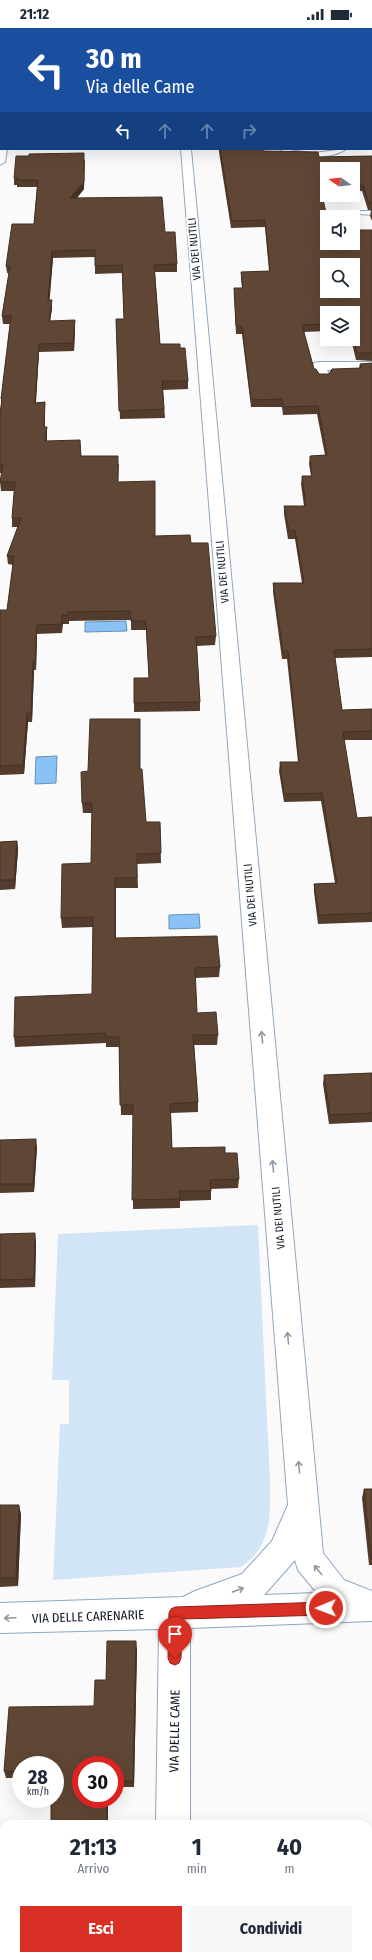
<!DOCTYPE html>
<html lang="it">
<head>
<meta charset="utf-8">
<style>
  :root { --surface:#fff; --page:#f6f6f7; --text:#1f2937; --muted:#747a83; --accent:#d93025 }
  body { margin:0; font-family:"Fira Sans Condensed",sans-serif; background:var(--page); color:var(--text); height:100vh; display:flex; flex-direction:column; font-size:15px; white-space:nowrap }
  * { box-sizing:border-box; margin:0 }
  p { font-size:13px; color:var(--muted) }
  .icon { flex:none; width:22px; height:22px; fill:none; stroke:currentColor; stroke-width:2; stroke-linecap:round; stroke-linejoin:round }
  .map { position:relative; flex:1; overflow:hidden }
  .panel { position:absolute; left:0px; top:1792px; width:372px; height:140px; display:flex; flex-direction:column; background:var(--surface); border-radius:12px 12px 0 0; box-shadow:0 4px 16px #0002 }
  .panel>* { flex:none }
  .banner { position:absolute; left:0px; top:0px; width:372px; height:122px; box-shadow:0 4px 16px #0002; background:#1a4fa0; color:#fff; overflow:hidden }
  .needle { width:26px; rotate:284deg }
  .controls { position:absolute; left:320px; top:134px; display:grid; gap:8px }
  .controls a { display:grid; place-items:center; width:40px; height:40px; border-radius:0px; background:var(--surface); box-shadow:0 4px 16px #0002; font-size:20px }
  .speed { position:absolute; left:12px; top:1728px; display:flex; gap:8px; font-size:20px; font-weight:700; text-align:center }
  .speed>* { display:grid; place-content:center; width:52px; height:52px; border-radius:50%; background:var(--surface); box-shadow:0 4px 16px #0002; line-height:1 }
  .speed small { font-size:10px; font-weight:400 }
  .speed .limit { border:6px solid #d22; background:#fff; color:#111 }
  .pin { position:absolute; display:grid; place-items:center; width:34px; height:34px; color:#fff; margin:-41px -17px; border-radius:50% 50% 50% 0; rotate:-45deg; box-shadow:0 0 4px #0007 }
  .pin .icon { rotate:45deg }
  .me { position:absolute; width:44px; margin:-22px; rotate:269deg; stroke-linejoin:round; filter:drop-shadow(0 0 3px #0008) }
  .turn { display:flex; align-items:center; gap:14px; height:84px; padding:0 20px; font-size:18px }
  .turn .icon { width:52px; height:52px; stroke-width:2.5 }
  .turn b { display:block; font-size:28px; line-height:34px }
  .lanes { display:flex; align-items:center; height:38px; padding:0 20px; background:#0003; justify-content:center; gap:20px; direction:ltr }
  .lanes .off { opacity:.35 }
  .eta { display:flex; justify-content:space-evenly; align-items:center; height:68px; text-align:center }
  .eta b { font-size:24px; font-weight:700; line-height:28px }
  .action { display:flex; gap:8px; margin-top:auto; padding:8px 20px }
  .action a { flex:1; height:46px; border-radius:0px; background:var(--accent); color:#fff; font-size:16px; font-weight:700; line-height:46px; text-align:center }
  .action a+a { background:var(--page); color:var(--text) }
  .status { display:flex; justify-content:space-between; align-items:center; height:28px; padding:0 20px; background:var(--surface); direction:ltr }
  .status svg { height:11px; fill:currentColor }
  .map>svg:first-child { display:block }
  .green { fill:#d2e5f7 }
  .water { fill:#8bc2f6; stroke:#6690b7 }
  .lines { fill:none; stroke-linecap:round; stroke-linejoin:round }
  .service-casing { stroke:#8da7c0; stroke-width:2 }
  .minor-casing { stroke:#8da7c0; stroke-width:2 }
  .tertiary-casing { stroke:#8da7c0; stroke-width:2 }
  .service { fill:#fff; fill-rule:evenodd }
  .minor { fill:#fff; fill-rule:evenodd }
  .tertiary { fill:#fff; fill-rule:evenodd }
  .wall { fill:#533c2d }
  .shaded-wall { fill:#433124 }
  .building { fill:#604634; stroke:#433124; fill-rule:evenodd }
  .oneway { stroke:#94989c }
  .route { fill:#d93025; stroke:#8d1f18 }
  .labels { text-anchor:middle; stroke-width:4; stroke-linejoin:round; paint-order:stroke }
  .street-label { font-size:11px; fill:#111a23; stroke:#fff }
  .near-street-label { font-size:13px; fill:#111a23; stroke:#fff }
</style>
</head>
<body>
<div class="status"><b>21:12</b><svg viewBox="0 0 49 12"><path d="M0 12V9h3v3zM5 12V6h3v6zM10 12V3h3v9zM15 12V0h3v12zM26 1h20v11H26zM47 4h2v5h-2z"/></svg></div>
<div class="map">
<svg width="372" height="1932" viewBox="0 0 372 1932">
  <rect width="100%" height="100%" fill="#fafafa"/>
  <!-- green -->
  <path class="green" d="M0 0H372V54L371 1H1L0 86Z
    M258 1197 270 1454C270 1478 272 1504 257 1524 253 1530 246 1535 241 1539L53 1552 60 1396H69V1352H52L58 1206Z"/>
  <!-- water -->
  <path class="water" d="M126 593 127 603 85 604V594Z
    M57 728 56 755 35 756 36 729Z
    M199 886 200 900 169 901V887Z"/>
  <g class="lines">
    <!-- service casing -->
    <g class="service-casing">
      <path id="service" d="M371 70H372V74H371Z
        M0 85H1V89H0Z
        M279 121 313 125 346 121C332 132 293 131 279 121Z
        M361 183H372V187L359 186V184Z"/>
    </g>
    <!-- minor casing -->
    <g class="minor-casing">
      <path id="minor" d="M0 118 1 121H7L5 134 0 137Z
        M181 121H191L323 1525 344 1552 372 1563V1593L190 1600V1796H156L159 1601 0 1605V1575L183 1569 195 1563 242 1546 272 1513 288 1477ZM295 1532 298 1542 317 1565 264 1567Z
        M319 334H372V342H327L330 349 328 352H318L312 338 314 335Z
        M153 1928H189V1932H153Z"/>
    </g>
    <!-- tertiary casing -->
    <g class="tertiary-casing">
      <path id="tertiary" d="M371 103H372V109H371Z
        M0 115H1V121H0Z"/>
    </g>
    <!-- service -->
    <use href="#service" class="service"/>
    <!-- minor -->
    <use href="#minor" class="minor"/>
    <!-- tertiary -->
    <use href="#tertiary" class="tertiary"/>
  </g>
  <!-- wall -->
  <path class="wall" d="M219 121 263 123 319 129 372 128V193L370 188 371 182H368L362 163 353 164V141H327V165H322L327 215 372 202V333L356 332 351 311H353V285H327V303L304 304 314 341 319 346H329L359 340 360 336 372 335V629L335 630 342 682 372 681V712H344L357 790 372 789V894L318 896 314 864V856L335 855 321 773 284 774 279 743 280 734H298L287 631H282L273 564V555H302L295 511H288L284 486V478H304L301 456 302 448H311L309 436 310 428 325 427 317 386 283 387 282 379H251L242 306H236L234 260H242L241 251V244L269 243 265 199 231 200 219 124Z
    M85 132 84 161 77 170 165 204 177 236V244H155L160 316 180 320 188 353V361L163 362 165 390 120 391 116 291H124L122 245 95 246V229L53 230 49 272 52 280 50 293 75 300 74 323 39 324 36 375 45 374V399H47V413L81 428 119 436 118 454 155 508 191 515 216 608 215 617 197 618 200 674V683L134 684V675L149 650 146 602H131V592L69 593V596H63L62 605 37 606 36 642H34L32 694H28L24 746 0 747V582H7L13 537 8 536 7 528 18 499H12V490L14 463H1L0 454 2 445H0V386L1 377V371L10 296H3L2 288 9 245H7L6 238 34 196 37 159H17V157H14V150Z
    M140 701V741L146 794H160L161 835 137 836 138 860H116V910L220 939 219 949 195 950 197 985 218 1007 217 1017H194L198 1074V1084L171 1085 172 1120 225 1125 239 1151 238 1160 211 1161V1172L180 1173V1180L133 1181V1087H121L119 1019H106V1015L15 1019 14 1009 92 966 93 899 62 900 61 890 91 835 92 785H83L82 775 88 743Z
    M17 813 18 822 15 861 0 862V814Z
    M372 1045V1094L329 1096 323 1056 324 1047Z
    M0 1112 37 1119 34 1164 0 1165Z
    M0 1206 36 1214 35 1259 0 1260Z
    M364 1461H372V1537H369L362 1470Z
    M0 1477 21 1486 18 1558 0 1559Z
    M137 1621 134 1759H115V1737H21V1750H6L4 1743 94 1678 106 1652Z
    M0 1811H4V1872H0Z
    M8 1928H89L10 1931Z"/>
  <!-- shaded-wall -->
  <path class="shaded-wall" d="M84 125V161L71 177 70 170Z
    M52 223 53 230 49 280 48 272Z
    M52 272V280L49 301V293Z
    M75 292V300L74 323 73 315Z
    M39 316V324L35 383V375Z
    M47 399V407L45 421V413Z
    M37 597V606L36 642 35 633Z
    M33 633 34 642 32 694 31 685Z
    M27 685 28 694 24 746 23 737Z
    M17 813 18 822 15 861 14 852Z
    M115 850 116 860V920L115 910Z
    M36 1111 37 1119 34 1164 33 1156Z
    M35 1205 36 1214 35 1259 34 1251Z
    M19 1477 21 1486 18 1558 16 1550Z
    M136 1613 137 1621 134 1759 133 1753Z
    M107 1771H108V1796H107Z"/>
  <!-- building -->
  <path class="building" d="M220 121H263V123L318 124 319 129 372 128V175H369L363 157H353V141H327V158H320L327 189V215H353V202H372V325H357L353 308V285H327V296L302 297 314 341H316L319 346H329L332 341 361 340 360 336 372 335V621L334 622 342 682 372 681V703L343 704 357 790 372 789V885L319 887 314 856 337 855 322 765 284 766 280 734H299L288 623H283L273 555H304L295 502 289 503 284 478H306L302 448H312L310 428 327 427 318 378 283 379 282 371 251 372 242 298H236L234 260H243L241 244 270 243 265 192 232 193ZM327 237H353V263H327Z
    M84 125V154L70 170 162 169 165 204H175L177 236 154 237 160 316H180V320H185L188 353H162L164 381 119 383 116 291H124L122 237 95 238V222L52 223 48 272H52L49 293 75 292 73 315 39 316 35 375 45 374 44 399H47L45 413 80 412 81 428H118V454L155 453V508L190 507 191 515H208L216 608 196 609 200 674 134 675V650H149L146 593H131L130 583 68 584V587H62V596L37 597 35 633H33L31 685H27L23 737 0 738V582H7L14 528H7L21 490H12L15 454H0L3 436 0 437V386L2 371H1L11 288H2L10 238H6L12 196H34L38 152H17V150H14L16 128H29V126Z
    M90 691H140V741H142L146 794H160L161 825 137 826V850H115V910L217 908 220 939 195 940 197 985 216 984 218 1007H193L198 1074 170 1076 172 1120 225 1119V1125H237L239 1151 210 1152 211 1163H179L180 1171 132 1172 133 1077H120L119 1009H105V1005L14 1009 15 969 92 966 93 889 61 890 62 836 91 835 92 775H82L81 744 88 743Z
    M17 813 14 852H0V814Z
    M372 1045V1085L330 1087 324 1047Z
    M36 1111 33 1156H0V1112Z
    M35 1205 34 1251 0 1252V1206Z
    M364 1461H372V1529H371Z
    M0 1477H19L16 1550H0Z
    M107 1613H136L133 1753H115V1737H81V1771H107V1796H51V1771H55V1737H21V1744L4 1743 9 1679 94 1678 95 1652H106Z
    M0 1811H4V1866H0Z
    M231 1928H337L338 1932H231Z"/>
  <!-- one-way arrows -->
  <defs><path id="oneway-shaft" d="M-6 0H5M1.5-3L5.5 0L1.5 3" fill="none" stroke-width="1.6" stroke-linecap="round" stroke-linejoin="round"/></defs>
  <g class="oneway">
    <use href="#oneway-shaft" transform="translate(262 1009) rotate(-95)"/>
    <use href="#oneway-shaft" transform="translate(273 1138) rotate(-95)"/>
    <use href="#oneway-shaft" transform="translate(288 1310) rotate(-95)"/>
    <use href="#oneway-shaft" transform="translate(299 1439) rotate(-95)"/>
    <use href="#oneway-shaft" transform="translate(318 1542) rotate(-129)"/>
    <use href="#oneway-shaft" transform="translate(238 1562) rotate(-20)"/>
    <use href="#oneway-shaft" transform="translate(10 1590) rotate(178)"/>
  </g>
  <!-- route -->
  <path class="route" d="M326 1574 331 1576 333 1580 331 1585 326 1587 182 1591 181 1630 179 1635 175 1637 170 1635 168 1630 169 1585 171 1581 175 1579Z"/>
  <g class="labels">
    <!-- street labels -->
    <g class="street-label">
      <text transform="translate(194 221) rotate(-95)" y="4">VIA DEI NUTILI</text>
      <text transform="translate(222 544) rotate(-95)" y="4">VIA DEI NUTILI</text>
      <text transform="translate(250 867) rotate(-95)" y="4">VIA DEI NUTILI</text>
      <text transform="translate(278 1190) rotate(-95)" y="4">VIA DEI NUTILI</text>
    </g>
    <!-- near-street labels -->
    <g class="near-street-label">
      <text transform="translate(88 1588) rotate(-2)" y="5">VIA DELLE CARENARIE</text>
      <text transform="translate(174 1703) rotate(-89)" y="5">VIA DELLE CAME</text>
    </g>
  </g>
</svg>
<div class="controls">
<a><svg class="needle" viewBox="-14 -14 28 28"><path d="M0-13l5 13h-10z" fill="#e53935"/><path d="M0 13l5-13h-10z" fill="#747a83"/></svg></a>
<a><svg class="icon" aria-label="sound" viewBox="0 0 24 24"><path d="M4 9h4l5-4v14l-5-4H4zM17 9q2 3 0 6"/></svg></a>
<a><svg class="icon" aria-label="search" viewBox="0 0 24 24"><circle cx="10" cy="10" r="6"/><path d="M15 15l6 6"/></svg></a>
<a><svg class="icon" aria-label="layers" viewBox="0 0 24 24"><path d="M12 4l9 5-9 5-9-5zM3 14l9 5 9-5"/></svg></a>
</div>
<div class="speed"><div>28<small>km/h</small></div><div class="limit">30</div></div>
<div class="pin" style="left:175px;top:1630px;background:#d93025"><svg class="icon" aria-label="arrive" viewBox="0 0 24 24"><path d="M6 21V4h12l-3 4 3 4H6"/></svg></div>
<svg class="me" style="left:326px;top:1580px" viewBox="-20 -20 40 40"><circle r="17" fill="#d93025" stroke="#fff" stroke-width="3"/><path d="M0-11L8 9 0 5-8 9z" fill="#fff"/></svg>
<div class="banner">
<div class="turn"><svg class="icon" aria-label="left" viewBox="0 0 24 24"><path d="M17 20v-9H6M10 6l-5 5 5 5"/></svg><div><b>30 m</b>Via delle Came</div></div>
<div class="lanes"><svg class="icon" aria-label="left" viewBox="0 0 24 24"><path d="M17 20v-9H6M10 6l-5 5 5 5"/></svg><svg class="icon off" aria-label="ahead" viewBox="0 0 24 24"><path d="M12 20V5M6 11l6-6 6 6"/></svg><svg class="icon off" aria-label="ahead" viewBox="0 0 24 24"><path d="M12 20V5M6 11l6-6 6 6"/></svg><svg class="icon off" aria-label="right" viewBox="0 0 24 24"><path d="M7 20v-9h11M14 6l5 5-5 5"/></svg></div>
</div>
<section class="panel">
<div class="eta">
<div><b>21:13</b><p>Arrivo</p></div>
<div><b>1</b><p>min</p></div>
<div><b>40</b><p>m</p></div>
</div>
<div class="action"><a>Esci</a><a>Condividi</a></div>
</section>
</div>
</body>
</html>
